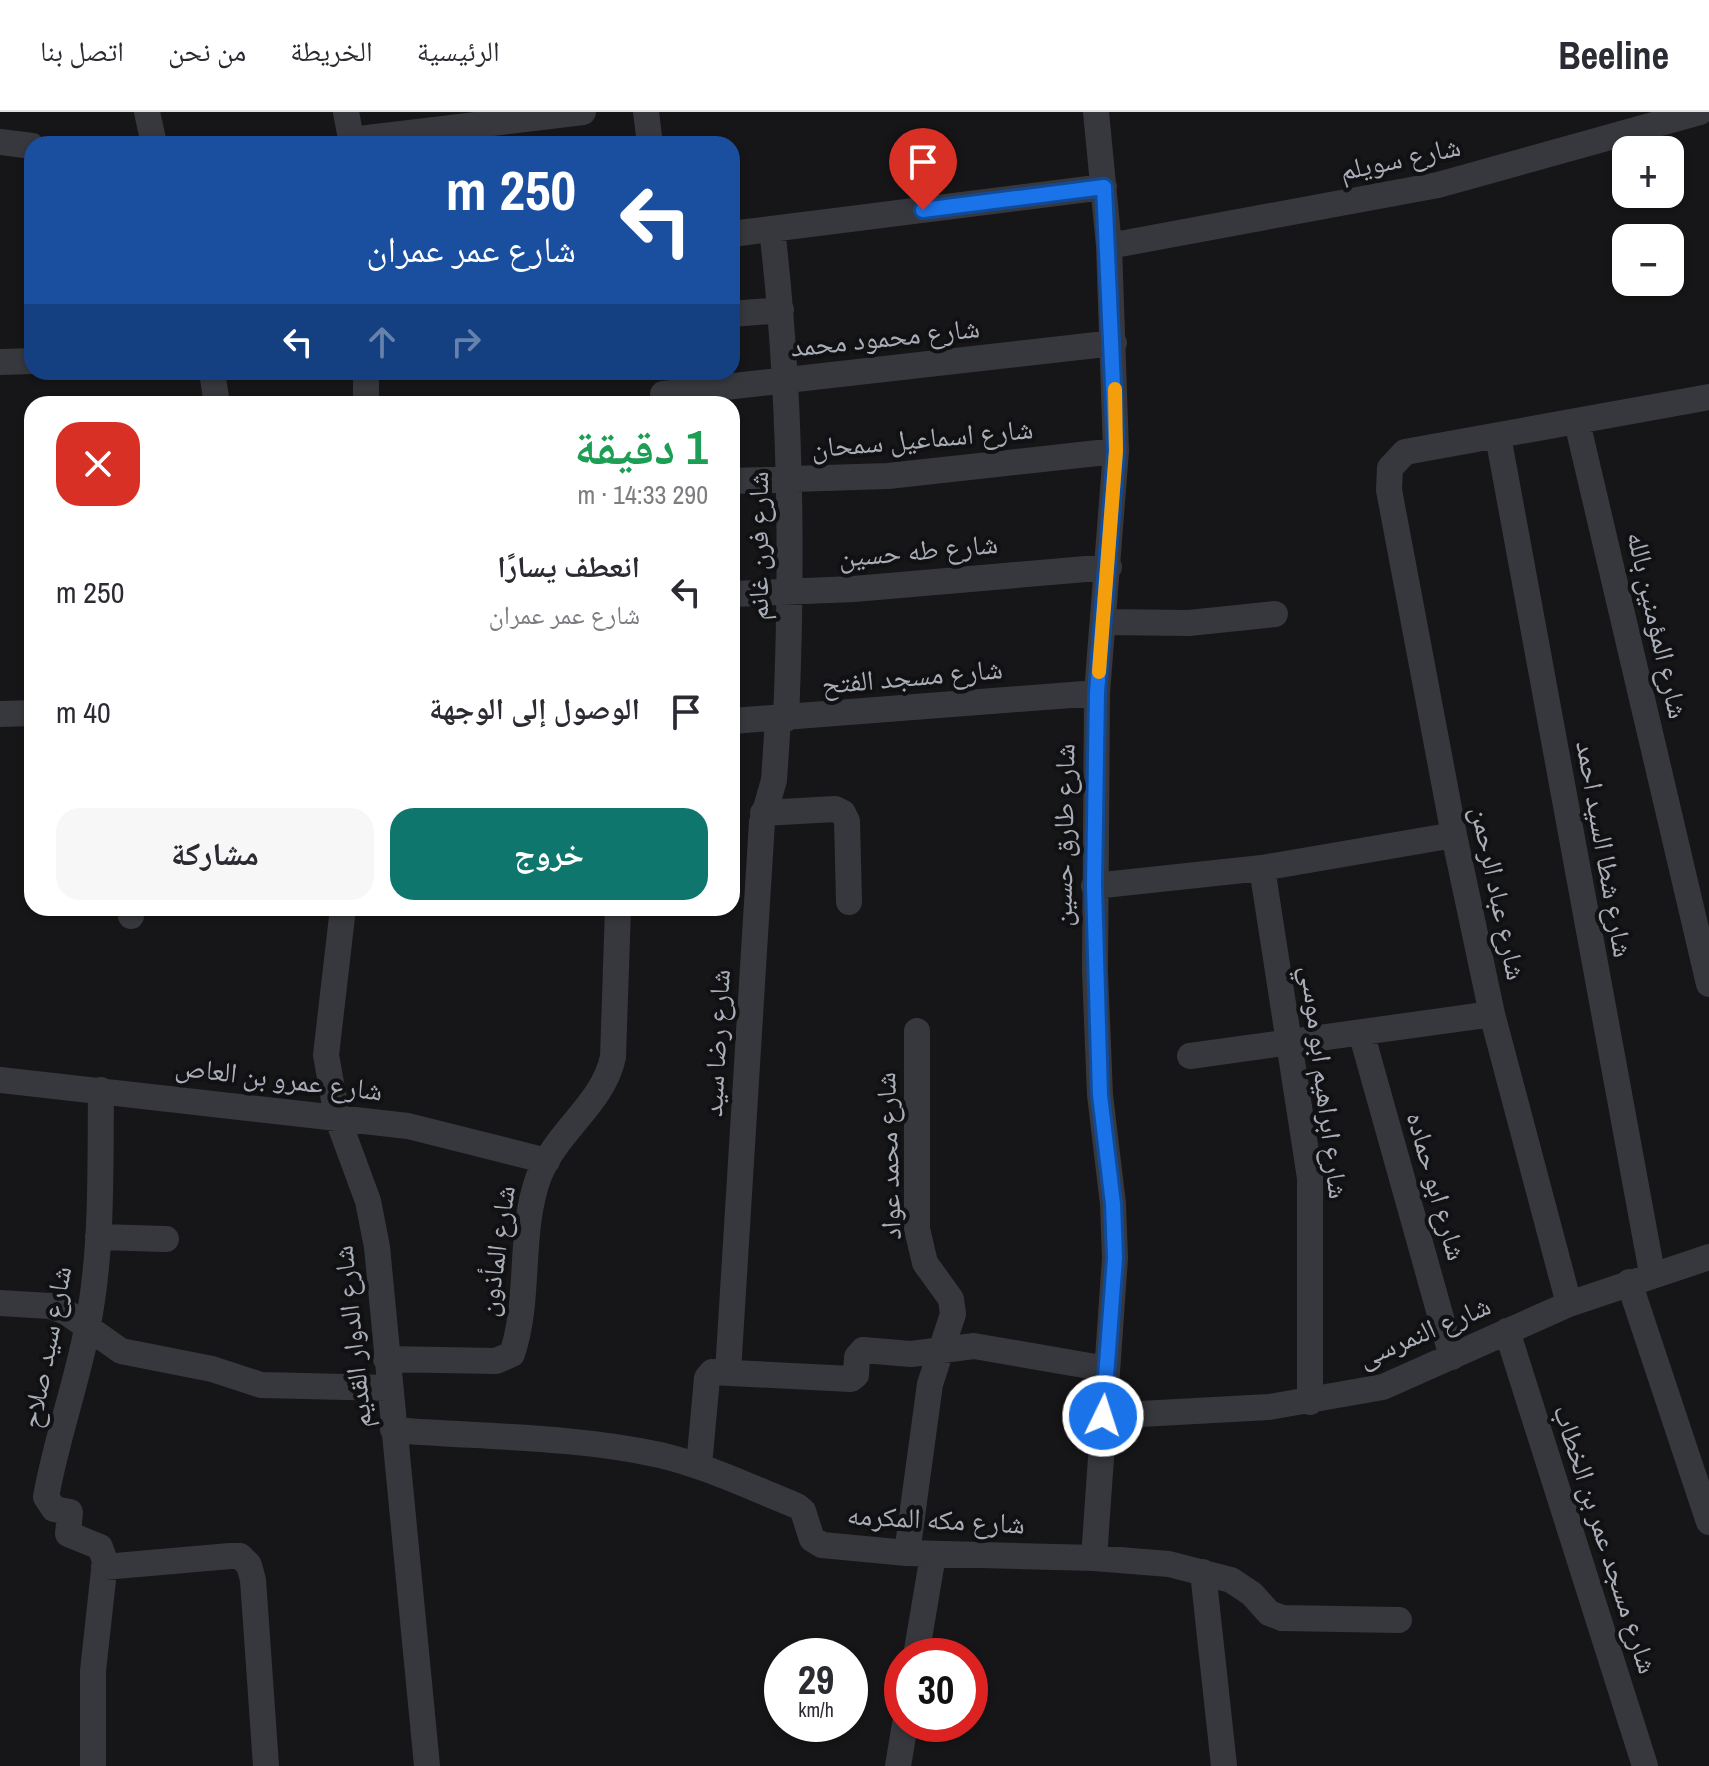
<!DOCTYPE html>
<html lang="ar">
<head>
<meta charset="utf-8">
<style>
  :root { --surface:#fff; --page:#f7f7f7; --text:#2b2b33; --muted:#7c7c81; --line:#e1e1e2; --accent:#0f766e }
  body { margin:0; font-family:"Archivo Narrow","Noto Naskh Arabic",sans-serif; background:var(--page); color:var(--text); direction:rtl; height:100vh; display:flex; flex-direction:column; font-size:30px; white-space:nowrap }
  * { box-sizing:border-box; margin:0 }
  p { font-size:26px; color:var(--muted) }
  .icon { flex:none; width:44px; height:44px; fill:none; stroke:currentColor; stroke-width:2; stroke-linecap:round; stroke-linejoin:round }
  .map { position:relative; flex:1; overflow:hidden; direction:ltr }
  .side { position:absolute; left:24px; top:284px; width:716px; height:520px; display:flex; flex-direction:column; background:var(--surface); border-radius:24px; box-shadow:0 2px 6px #0004; direction:rtl }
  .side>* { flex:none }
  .top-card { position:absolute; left:24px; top:24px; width:716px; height:244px; border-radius:24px; box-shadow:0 2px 6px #0004; direction:rtl; background:#1a4fa0; color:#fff; overflow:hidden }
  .fabs { position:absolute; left:1612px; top:24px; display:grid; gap:16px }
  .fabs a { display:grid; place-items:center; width:72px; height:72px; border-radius:16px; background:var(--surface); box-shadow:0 2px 6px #0004; font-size:40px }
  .speed { position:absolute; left:764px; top:1526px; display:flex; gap:16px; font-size:40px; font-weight:700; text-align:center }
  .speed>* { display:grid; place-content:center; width:104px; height:104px; border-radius:50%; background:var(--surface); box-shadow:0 2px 6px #0004; line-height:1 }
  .speed small { font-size:20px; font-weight:400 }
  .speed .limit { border:12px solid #d22; background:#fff; color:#111 }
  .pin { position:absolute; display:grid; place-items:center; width:68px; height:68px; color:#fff; margin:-82px -34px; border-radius:50% 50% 50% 0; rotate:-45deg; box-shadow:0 0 8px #0007 }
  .pin .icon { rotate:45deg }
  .me { position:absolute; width:88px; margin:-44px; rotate:4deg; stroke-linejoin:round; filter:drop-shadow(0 0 6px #0008) }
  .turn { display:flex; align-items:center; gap:28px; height:168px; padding:0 32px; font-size:36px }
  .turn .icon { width:104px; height:104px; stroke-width:2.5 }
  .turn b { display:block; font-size:56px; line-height:68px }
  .lanes { display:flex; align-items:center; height:76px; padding:0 32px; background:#0003; justify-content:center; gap:40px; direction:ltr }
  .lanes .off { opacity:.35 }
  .round { display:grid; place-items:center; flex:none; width:84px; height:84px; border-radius:24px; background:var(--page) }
  .summary { display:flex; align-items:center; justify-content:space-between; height:136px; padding:0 32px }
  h1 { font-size:48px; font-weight:700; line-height:60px; color:#1e9e55 }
  .button { display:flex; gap:16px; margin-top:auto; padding:16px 32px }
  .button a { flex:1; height:92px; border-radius:24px; background:var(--accent); color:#fff; font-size:32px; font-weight:700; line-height:92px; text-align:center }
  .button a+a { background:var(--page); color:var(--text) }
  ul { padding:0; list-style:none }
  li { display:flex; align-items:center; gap:24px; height:120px; padding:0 32px }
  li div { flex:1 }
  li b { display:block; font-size:30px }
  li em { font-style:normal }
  header { display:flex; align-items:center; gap:48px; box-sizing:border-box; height:112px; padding:0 40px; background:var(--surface); border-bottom:2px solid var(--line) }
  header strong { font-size:38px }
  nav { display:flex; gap:44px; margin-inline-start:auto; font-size:28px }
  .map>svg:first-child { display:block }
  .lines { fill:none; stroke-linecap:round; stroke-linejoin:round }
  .minor { stroke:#37383d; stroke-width:26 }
  .route-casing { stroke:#114b97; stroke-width:20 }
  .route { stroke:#1a73e8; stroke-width:14 }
  .slow { stroke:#f59e0b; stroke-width:14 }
  .labels { text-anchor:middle; stroke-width:8; stroke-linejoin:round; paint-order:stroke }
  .street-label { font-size:28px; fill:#a8adb8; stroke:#111113 }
</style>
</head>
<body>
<header>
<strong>Beeline</strong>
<nav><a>الرئيسية</a><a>الخريطة</a><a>من نحن</a><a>اتصل بنا</a></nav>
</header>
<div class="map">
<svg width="1709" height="1654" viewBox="0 0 1709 1654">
  <rect width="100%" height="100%" fill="#161618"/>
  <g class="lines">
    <!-- minor -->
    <path class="minor" d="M147 0 154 32
      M346 0 352 32
      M646 0 650 32
      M351 28 583 0
      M0 30 32 34
      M772 117C791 280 793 443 786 607
      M732 122 1104 75
      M1109 134 1438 73 1700 0
      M732 202 781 198
      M0 250 32 249
      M212 260 217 292
      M366 260V292
      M663 282 1114 231
      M1577 310 1709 872
      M1498 324 1652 1161
      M732 369 888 364 1116 339
      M732 482 854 477 1109 455
      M1103 510 1189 511 1275 502
      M0 602 32 601
      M732 609 1097 581
      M763 701 835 697 843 701 847 709 849 790
      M1262 756 1310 1066V1290
      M1094 774 1262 756 1454 723
      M343 796 326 943 337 1005 368 1089 377 1135 427 1654
      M131 804V796
      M1361 920 1452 1245
      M1190 944 1492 902
      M0 968 408 1014 547 1049
      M98 1125 166 1127
      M1629 1170 1709 1410
      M0 1191 50 1194 66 1200 121 1239 212 1257 261 1273 389 1276
      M1569 1192 1492 902 1454 723 1389 378 1390 356 1405 340 1709 285
      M1507 1219 1645 1654
      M386 1247 496 1249 512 1242C531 1186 518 1120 539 1064 558 1017 603 992 613 945L618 796
      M728 1260 762 710 774 668 778 608
      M1103 1304 1269 1295 1383 1275 1569 1192 1709 1145
      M393 1318C479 1325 575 1324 660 1343 707 1354 752 1376 797 1394L803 1399 812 1427 822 1433 907 1441 1094 1446 1169 1452 1231 1468 1252 1482 1269 1501 1282 1506 1399 1508
      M699 1354 707 1266 712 1260 851 1267 856 1263 857 1245 863 1238 911 1242 974 1234 1107 1257
      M907 1441 930 1272 953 1202 951 1187 925 1151 917 1117V919
      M1094 1446 1115 1146 1113 1092 1100 983 1095 859 1097 581 1116 339 1109 134 1096 0
      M104 1455 230 1444H240L249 1453 253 1468 266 1654
      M1203 1460 1224 1654
      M916 1544 933 1443
      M93 1654V1559L105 1449 100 1435 68 1422 70 1400 54 1397 46 1385C56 1328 76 1274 87 1217 103 1139 100 1057 101 978
      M898 1654 905 1612"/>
  </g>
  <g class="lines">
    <!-- route casing -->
    <g class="route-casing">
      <path id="route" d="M923 98 1104 75 1116 339 1097 581 1094 774 1100 983 1113 1092 1115 1146 1103 1304"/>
    </g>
    <!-- route -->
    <use href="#route" class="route"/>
    <!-- slow -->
    <path class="slow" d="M1099 560 1116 339 1115 277"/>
  </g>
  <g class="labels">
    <!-- street labels -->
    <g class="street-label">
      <text transform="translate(1400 46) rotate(-12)" y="10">شارع سويلم</text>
      <text transform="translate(885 225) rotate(-6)" y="10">شارع محمود محمد</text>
      <text transform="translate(922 326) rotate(-5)" y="10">شارع اسماعيل سمحان</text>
      <text transform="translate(758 434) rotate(-90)" y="10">شارع فرن غانم</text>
      <text transform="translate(918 438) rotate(-5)" y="10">شارع طه حسين</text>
      <text transform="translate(1658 513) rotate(77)" y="10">شارع المؤمنين بالله</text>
      <text transform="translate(912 564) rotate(-5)" y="10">شارع مسجد الفتح</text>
      <text transform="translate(1063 723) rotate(-89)" y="10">شارع طارق حسين</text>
      <text transform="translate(1605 737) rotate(80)" y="10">شارع شطا السيد احمد</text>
      <text transform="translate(1499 781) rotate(78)" y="10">شارع عباد الرحمن</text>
      <text transform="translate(716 931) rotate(-87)" y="10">شارع رضا سيد</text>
      <text transform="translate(279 966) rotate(7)" y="10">شارع عمرو بن العاص</text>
      <text transform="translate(1325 970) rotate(83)" y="10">شارع ابراهيم ابو موسي</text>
      <text transform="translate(888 1044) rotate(-92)" y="10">شارع محمد عواد</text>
      <text transform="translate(1437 1074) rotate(74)" y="10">شارع ابو حماده</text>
      <text transform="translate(496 1139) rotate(-82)" y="10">شارع المأذون</text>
      <text transform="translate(1424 1219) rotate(-23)" y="10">شارع النمرسى</text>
      <text transform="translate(352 1225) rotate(-96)" y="10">شارع الدوار القديم</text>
      <text transform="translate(46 1235) rotate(-79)" y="10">شارع سيد صلاح</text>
      <text transform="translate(936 1407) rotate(3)" y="10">شارع مكه المكرمه</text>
      <text transform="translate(1606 1427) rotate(72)" y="10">شارع مسجد عمر بن الخطاب</text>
    </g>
  </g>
</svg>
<div class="fabs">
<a>+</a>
<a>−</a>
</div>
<div class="speed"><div>29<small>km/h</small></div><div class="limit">30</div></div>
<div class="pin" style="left:923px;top:98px;background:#d93025"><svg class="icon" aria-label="arrive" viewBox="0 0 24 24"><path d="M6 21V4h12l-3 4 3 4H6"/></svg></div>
<svg class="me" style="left:1103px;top:1304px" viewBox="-20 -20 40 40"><circle r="17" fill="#1a73e8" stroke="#fff" stroke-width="3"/><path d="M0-11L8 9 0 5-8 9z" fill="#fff"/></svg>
<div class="top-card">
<div class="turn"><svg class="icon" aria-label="left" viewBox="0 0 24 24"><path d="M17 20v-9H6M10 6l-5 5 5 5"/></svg><div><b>250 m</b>شارع عمر عمران</div></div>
<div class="lanes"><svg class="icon" aria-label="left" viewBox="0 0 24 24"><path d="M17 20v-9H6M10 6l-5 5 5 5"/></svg><svg class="icon off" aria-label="ahead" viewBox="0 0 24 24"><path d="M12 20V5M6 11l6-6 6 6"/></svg><svg class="icon off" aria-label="right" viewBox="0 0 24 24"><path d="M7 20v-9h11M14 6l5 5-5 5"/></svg></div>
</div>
<section class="side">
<div class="summary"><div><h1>1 دقيقة</h1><p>290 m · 14:33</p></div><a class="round" style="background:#d93025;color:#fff"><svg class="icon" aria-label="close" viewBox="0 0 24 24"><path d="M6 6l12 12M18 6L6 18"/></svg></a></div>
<ul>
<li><svg class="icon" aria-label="left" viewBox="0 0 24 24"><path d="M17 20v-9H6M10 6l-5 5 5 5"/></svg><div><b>انعطف يسارًا</b><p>شارع عمر عمران</p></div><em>250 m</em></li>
<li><svg class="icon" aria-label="arrive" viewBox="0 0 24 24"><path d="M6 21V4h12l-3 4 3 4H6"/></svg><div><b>الوصول إلى الوجهة</b></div><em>40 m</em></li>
</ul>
<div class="button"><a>خروج</a><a>مشاركة</a></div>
</section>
</div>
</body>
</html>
